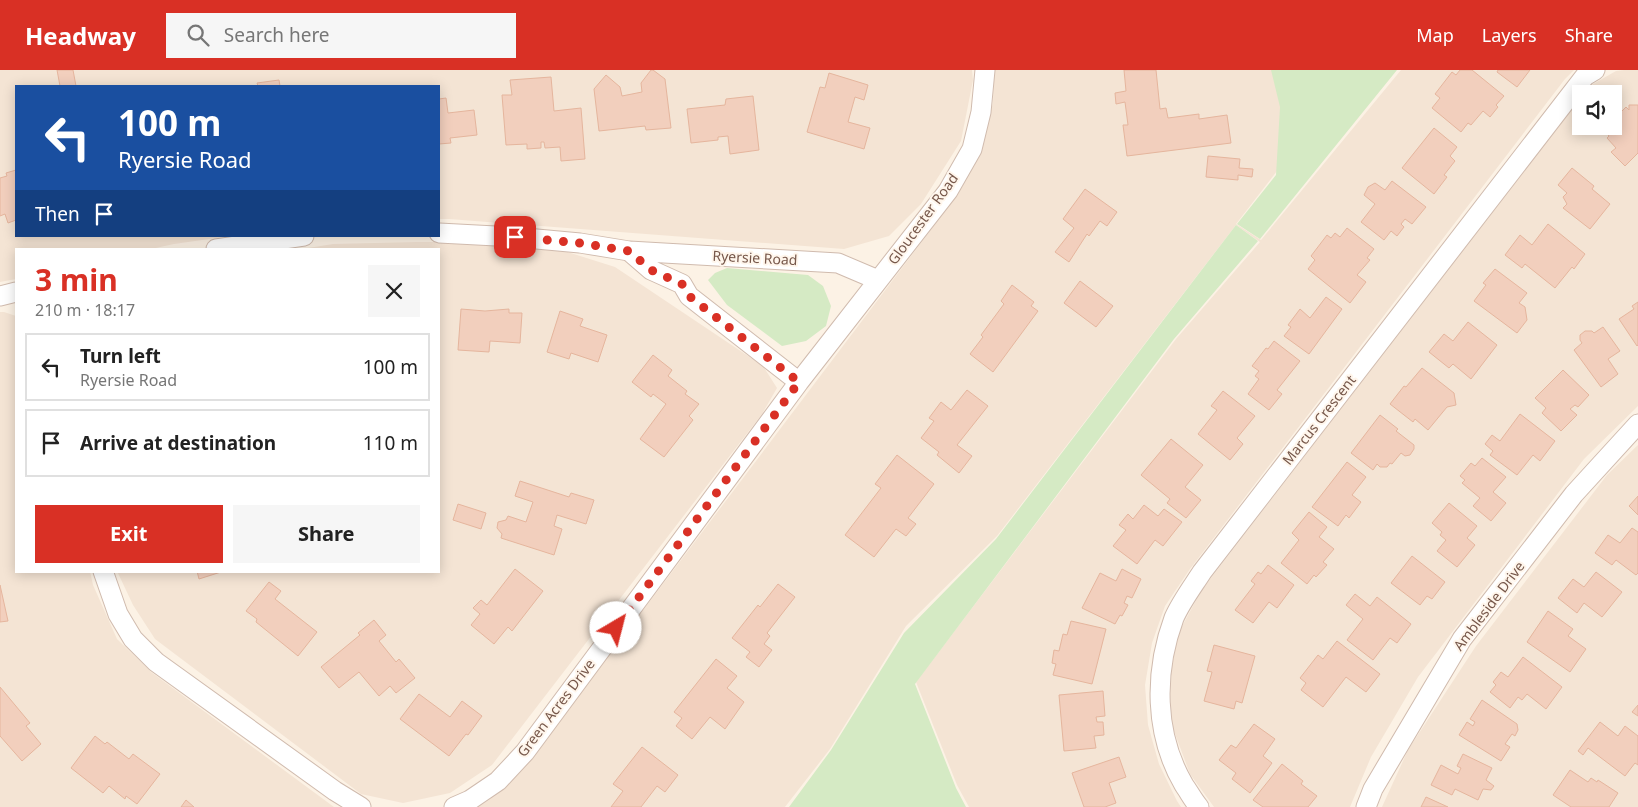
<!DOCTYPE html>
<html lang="en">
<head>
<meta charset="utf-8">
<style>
  :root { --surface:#fff; --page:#f6f6f6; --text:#222; --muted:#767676; --line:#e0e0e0; --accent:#d93025 }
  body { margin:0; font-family:"Noto Sans",sans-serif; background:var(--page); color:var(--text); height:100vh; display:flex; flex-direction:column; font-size:19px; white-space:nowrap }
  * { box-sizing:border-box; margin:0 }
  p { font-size:16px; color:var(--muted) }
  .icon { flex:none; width:28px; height:28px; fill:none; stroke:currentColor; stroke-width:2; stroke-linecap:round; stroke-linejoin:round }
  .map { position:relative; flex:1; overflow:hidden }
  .panel { position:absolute; left:15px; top:178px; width:425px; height:325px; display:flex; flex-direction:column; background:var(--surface); border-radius:0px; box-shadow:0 2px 12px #0003 }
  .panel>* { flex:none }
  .top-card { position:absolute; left:15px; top:15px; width:425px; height:152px; border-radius:0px; box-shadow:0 2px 12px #0003; background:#1a4fa0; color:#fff; overflow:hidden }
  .buttons { position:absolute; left:1572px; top:15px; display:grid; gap:10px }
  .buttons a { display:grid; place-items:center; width:50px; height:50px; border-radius:0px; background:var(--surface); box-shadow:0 2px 12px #0003; font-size:25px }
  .pin { position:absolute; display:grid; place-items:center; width:42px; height:42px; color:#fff; margin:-21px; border-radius:10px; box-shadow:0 2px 8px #0006 }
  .me { position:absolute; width:55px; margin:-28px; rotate:37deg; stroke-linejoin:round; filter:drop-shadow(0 0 4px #0008) }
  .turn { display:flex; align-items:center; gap:18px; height:105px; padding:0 20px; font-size:22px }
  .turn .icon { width:65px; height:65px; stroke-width:2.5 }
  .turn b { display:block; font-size:35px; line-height:42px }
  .then { display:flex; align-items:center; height:48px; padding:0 20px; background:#0003; gap:10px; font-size:19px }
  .round { display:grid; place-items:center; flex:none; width:52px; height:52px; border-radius:0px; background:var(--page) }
  .head { display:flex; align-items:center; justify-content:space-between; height:85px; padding:0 20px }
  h1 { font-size:30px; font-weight:700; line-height:38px; color:var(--accent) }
  .cta { display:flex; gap:10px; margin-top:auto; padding:10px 20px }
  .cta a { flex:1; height:58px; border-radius:0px; background:var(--accent); color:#fff; font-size:20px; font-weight:700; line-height:58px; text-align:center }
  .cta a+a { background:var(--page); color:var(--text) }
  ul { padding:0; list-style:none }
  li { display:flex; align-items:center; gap:15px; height:68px; margin:0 10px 8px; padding:0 10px; border:2px solid var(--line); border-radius:0px }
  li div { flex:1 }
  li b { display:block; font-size:19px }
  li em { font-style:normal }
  header { display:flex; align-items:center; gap:30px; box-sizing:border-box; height:70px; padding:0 25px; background:var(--accent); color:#fff }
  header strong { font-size:24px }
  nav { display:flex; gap:28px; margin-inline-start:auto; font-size:18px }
  .search { width:350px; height:45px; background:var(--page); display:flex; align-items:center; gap:12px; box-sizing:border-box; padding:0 18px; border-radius:0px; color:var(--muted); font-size:19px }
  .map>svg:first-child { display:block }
  .residential { fill:#f4e4d4 }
  .green { fill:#d5eac4 }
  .building { fill:#f2cfbd; stroke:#e5b59d }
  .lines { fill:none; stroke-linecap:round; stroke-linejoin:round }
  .street-casing { stroke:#d0bbae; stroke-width:21 }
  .street { stroke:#fff; stroke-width:19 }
  .route { stroke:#d93025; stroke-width:9; stroke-dasharray:0 16.2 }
  .labels { text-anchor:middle; stroke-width:4; stroke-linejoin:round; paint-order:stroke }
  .street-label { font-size:14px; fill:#76574a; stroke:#fff6ec }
</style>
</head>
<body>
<header>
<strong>Headway</strong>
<div class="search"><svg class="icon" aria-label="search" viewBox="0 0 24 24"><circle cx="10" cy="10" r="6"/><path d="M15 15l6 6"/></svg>Search here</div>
<nav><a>Map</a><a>Layers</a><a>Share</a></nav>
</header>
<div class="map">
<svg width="1638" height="737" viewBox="0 0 1638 737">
  <rect width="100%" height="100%" fill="#fcf2e5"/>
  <!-- residential -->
  <path class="residential" d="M0 0H972L973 10 961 71 921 134 889 166 844 179 449 149H439V16H16V166H230L174 174 151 179H16V209L0 212Z
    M994 0H1355L1236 154 1261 170 1401 0H1574L1565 9 1190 499 1165 536 1152 573 1145 615 1148 655 1159 694 1177 731 1181 737H969L957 715 916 612 1176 269 1260 172 1236 155 997 466 906 556 830 679 785 737H477L489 730 526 695 936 153 977 90 993 33Z
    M1624 0H1638V336L1584 389 1418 607 1371 687 1350 737H1214L1190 704 1171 653 1170 604 1179 562 1201 521 1581 26V56H1614V24H1583L1588 17 1616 1Z
    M417 172H461L558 179 615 197 763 296 777 318 762 344 492 695 450 723 403 733 361 724 155 569 133 535 117 501H439V179H302L333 174Z
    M0 242H4L16 246V501H90L93 515 117 569 151 602 334 737H0Z
    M1638 375V737H1382L1408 680 1476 576 1607 405Z"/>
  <!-- green -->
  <path class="green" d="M1271 0H1397L1260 169 1237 154 1276 105 1280 37Z
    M1236 155 1258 171 1174 269 915 614 956 718 966 737H789L831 680 904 563 996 469Z
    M727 198 808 205 823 216 831 236 826 256 806 271 782 276 727 235 708 210 715 203Z"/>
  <!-- building -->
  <path class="building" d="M57 0H73L76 16H60Z
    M651 0H653L665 9 671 58 646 60 645 56 599 61 594 19 606 5 620 17 622 26 642 22 641 13Z
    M1124 0H1156L1160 39 1166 38 1168 48 1199 44V49L1227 45 1231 73 1127 86 1123 55H1128L1125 32 1116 34 1115 23 1126 21Z
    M1460 0H1472L1504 26 1496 35 1498 37 1490 47 1483 41 1471 55 1468 53 1461 62 1432 38 1440 28 1435 24 1452 2 1456 5Z
    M1498 0H1530L1517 17 1497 2Z
    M829 3 868 15 864 30 855 27 848 52 870 58 864 79 807 62 820 17 825 18Z
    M551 7 554 41 581 38 585 89 561 91 560 77 545 78 544 72H541V78L527 79V74L506 75 502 25H512L510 10Z
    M279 10 280 16H258L257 13Z
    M753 26 759 80 730 84 728 66 718 67V70L691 73 687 39 725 35 726 29Z
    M446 28 448 43 474 40 477 65 450 68 451 73 439 74V29Z
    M1629 35H1638V83L1625 96 1611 82 1616 78 1607 68 1609 66 1603 59 1606 56H1614V49L1626 37 1629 40Z
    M1434 58 1457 77 1450 86 1455 91 1444 105 1447 107 1434 124 1402 98Z
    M1208 86 1240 89 1239 98 1253 99 1252 107 1238 105V110L1206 107Z
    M1572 98 1594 116 1592 119 1610 134 1590 159 1563 138 1567 134 1563 127 1567 123 1558 115Z
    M16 100V150L8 153 5 144 0 146V108L7 106 6 103Z
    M1392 111 1426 137 1412 154 1405 149 1401 154 1404 157 1397 166 1391 161 1384 170 1361 152 1375 134 1364 125 1368 117 1375 113 1385 120Z
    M1085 119 1117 142 1107 156 1100 151 1089 166 1087 164 1069 192 1055 182 1074 158 1063 149Z
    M1548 154 1585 184 1574 199 1572 197 1555 218 1525 194 1522 198 1505 185 1520 165 1532 175Z
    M1347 158 1374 179 1367 188 1370 190 1357 205 1366 212 1350 233 1308 199 1315 190 1311 186 1327 165 1331 168 1335 163 1340 167Z
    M1495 199 1527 223 1519 233 1525 237 1527 250 1517 263 1474 231 1486 215 1483 213Z
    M1080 211 1113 236 1096 257 1064 233Z
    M1012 215 1034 232 1031 236 1038 241 993 302 970 284 983 267 981 265 1004 234 1001 231Z
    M1326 227 1342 239 1309 284 1284 266 1291 257 1288 255 1300 239 1310 248Z
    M1638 232V275L1637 276 1619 249 1634 239 1632 236Z
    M461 239 485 241 509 239V243H522L520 273 490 271 489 282 458 280Z
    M560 241 583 249 580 256 607 265 598 292 571 283 569 289 547 282Z
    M1468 252 1497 275 1471 309 1453 294 1449 298 1429 282 1444 264 1453 271Z
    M1603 257 1620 281 1608 289 1618 304 1601 317 1574 280 1582 273 1580 270V265L1585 261H1592L1594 263Z
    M1274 271 1300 291 1277 320 1282 324 1269 340 1248 324 1259 309 1255 306 1259 301 1252 296 1266 278 1268 279Z
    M653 285 672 300 668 306 687 321 685 324 699 334 689 346 693 350 664 387 640 369 666 334 653 324 651 327 632 312Z
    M1422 298 1454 323 1456 335 1447 337 1428 360 1415 349 1413 352 1390 334 1404 316 1406 317Z
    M1563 300 1589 325 1578 337 1575 335 1570 339 1577 345 1561 361 1542 343 1546 338 1535 328Z
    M967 320 988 336 957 375 972 386 959 403 937 385 939 382 921 368 934 351 929 348 941 332 951 340Z
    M1223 321 1255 346 1237 368 1243 374 1230 390 1198 364 1217 340 1211 336Z
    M1520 344 1555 371 1540 391 1533 385 1517 405 1490 385 1493 381 1485 374 1492 365 1500 371Z
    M1380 345 1398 359 1396 361 1414 375V379L1410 385 1405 386 1401 383 1392 394 1390 393 1387 397H1380L1377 394 1373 400 1351 383Z
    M1171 369 1203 395 1185 417 1201 430 1186 448 1167 433 1170 429 1141 405Z
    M897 385 934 414 908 448 916 454 906 466 896 459 874 487 845 465 881 418 875 414Z
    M1482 388 1506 407 1493 422 1506 433 1491 451 1473 436 1480 428 1462 413 1465 410 1460 406 1471 393 1475 396Z
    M1347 392 1366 407 1352 425 1361 432 1349 448 1346 445 1338 456 1312 437Z
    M520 411 569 427 571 423 594 430 586 454 557 445 554 456 562 459 554 485 501 468 502 464 497 458 498 452 506 450 508 446 526 452 533 432 515 426Z
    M1638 426V445L1629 436Z
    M1449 433 1477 456 1467 468 1475 475 1457 497 1437 481 1446 470 1440 465 1442 462 1432 453Z
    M458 434 486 443 481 459 453 450Z
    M1144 435 1158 446 1164 439 1182 452 1163 476 1155 470 1137 494 1113 476 1126 460 1119 455 1128 444 1133 449Z
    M1309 442 1327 457 1319 467 1334 479 1323 492 1327 495 1316 507 1314 505 1307 514 1281 493 1299 470 1292 463Z
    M1632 458 1638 462V503L1636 505 1616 490 1612 495 1595 483 1608 465 1620 473Z
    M1412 486 1445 512 1432 529 1427 526 1420 535 1391 513Z
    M1268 495 1294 515 1277 538 1269 532 1253 553 1235 540 1255 514 1251 511 1258 502 1261 504Z
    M515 499 543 521 512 561 508 557 494 574 471 555 480 544 473 538 481 530 487 535Z
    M1122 499 1141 509 1132 528 1127 526 1124 533 1128 535 1122 546 1120 545 1115 554 1082 538 1100 503 1116 511Z
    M197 501H224L199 509Z
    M1596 502 1622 522 1602 547 1584 533 1577 543 1558 528 1573 509 1584 517Z
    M269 512 281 521 275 529 317 562 298 586 256 552 257 549 246 541Z
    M778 514 795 527 767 563 770 566 764 574 772 580 759 597 746 587 750 582 732 568 758 535 760 537Z
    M0 515 8 551 0 552Z
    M1355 524 1370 536 1377 527 1411 554 1397 573 1390 568 1373 590 1347 570 1363 549 1346 535Z
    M1548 541 1573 559 1568 566 1586 579 1570 602 1527 572Z
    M374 550 386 565 379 571 396 592 399 589 415 608 396 623 390 616 379 626 359 602 339 618 321 597 360 565 358 563Z
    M1071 551 1106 559 1092 614 1053 605 1056 594 1052 593 1054 580 1059 581 1063 564 1067 565Z
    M1337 571 1380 604 1366 622 1346 607 1323 637 1301 620 1306 613 1300 608 1318 585 1323 589Z
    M1214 575 1255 586 1242 633 1236 631 1234 639 1204 631 1212 602 1207 601Z
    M1523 587 1562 617 1546 639 1527 624 1522 630 1518 627 1510 638 1490 622 1496 615 1493 612 1501 602 1508 607Z
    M716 589 737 606 727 618 744 632 725 659 710 647 692 669 676 656 682 648 674 642Z
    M0 617 30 653 26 656 41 674 22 691 0 666Z
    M1103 621 1105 646 1096 647 1097 652H1103L1104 665 1094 666 1096 678 1064 681 1059 625Z
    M419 624 450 647 462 631 482 646 468 665 466 664 449 686 400 649Z
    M1482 630 1517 654 1518 660 1515 666 1512 664 1505 674 1510 677 1501 691 1459 665 1467 652 1473 656 1475 652 1470 649Z
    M1638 635V646L1632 642Z
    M1600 652 1618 666 1625 656 1638 666V695L1635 693 1625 706 1588 678 1583 685 1578 681Z
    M1254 654 1275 669 1263 686 1272 693 1250 723 1232 709 1236 703 1219 690 1231 675 1236 678Z
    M95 666 105 674 107 672 129 689 133 684 160 704 137 734 126 726 125 729 109 716 103 723 71 698Z
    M642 677 678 705 665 722 657 716 641 737H611L623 721 613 714Z
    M1463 684 1492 698 1486 710 1494 716 1491 720 1483 719 1478 730 1455 719 1452 725 1431 715 1441 695 1458 704 1461 698 1457 696Z
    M1119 687 1126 707 1109 713 1116 733 1105 737H1084L1072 703Z
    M1282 694 1303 711 1301 714 1317 726 1308 737H1263L1253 730Z
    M1570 700 1588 712 1591 708 1597 712 1598 710 1618 723 1609 737H1571L1553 725Z
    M1426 727 1448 737H1421Z
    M186 730 194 737H181Z"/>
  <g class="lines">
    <!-- street casing -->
    <g class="street-casing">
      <path id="street" d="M439 163 515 167 580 173 629 181 838 193 878 210
        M216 179 304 166
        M629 181 651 200 682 214 689 226 799 312
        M0 226 16 222
        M103 501 118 544 133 569 156 592 335 721 361 737
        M454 737 470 730 498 711 525 682 799 312 948 121 972 79 981 42 985 0
        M1199 737C1193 730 1189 722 1184 715 1154 664 1154 602 1174 548 1181 532 1193 516 1202 502L1585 6 1595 0
        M1366 737 1373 719 1462 569 1574 424 1638 354"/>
    </g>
    <!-- street -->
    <use href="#street" class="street"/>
  </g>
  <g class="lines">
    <!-- route -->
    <path class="route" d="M515 167 580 173 629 181 651 200 682 214 689 226 799 312 616 558"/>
  </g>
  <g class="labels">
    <!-- street labels -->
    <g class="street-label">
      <text transform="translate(923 149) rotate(-54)" y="5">Gloucester Road</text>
      <text transform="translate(755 188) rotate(3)" y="5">Ryersie Road</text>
      <text transform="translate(1319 350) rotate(-52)" y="5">Marcus Crescent</text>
      <text transform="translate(1489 536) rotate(-53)" y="5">Ambleside Drive</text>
      <text transform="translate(556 638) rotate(-53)" y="5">Green Acres Drive</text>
    </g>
  </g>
</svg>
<div class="buttons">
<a><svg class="icon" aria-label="sound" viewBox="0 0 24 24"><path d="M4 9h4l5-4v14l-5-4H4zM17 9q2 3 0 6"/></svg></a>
</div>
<div class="pin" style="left:515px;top:167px;background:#d93025"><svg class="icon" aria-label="arrive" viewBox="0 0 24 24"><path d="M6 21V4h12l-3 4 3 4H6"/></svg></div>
<svg class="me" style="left:616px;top:558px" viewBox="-20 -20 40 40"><circle r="19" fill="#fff"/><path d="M0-13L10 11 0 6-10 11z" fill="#d93025"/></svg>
<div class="top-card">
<div class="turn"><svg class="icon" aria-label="left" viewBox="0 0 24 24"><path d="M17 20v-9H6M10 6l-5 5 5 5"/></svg><div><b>100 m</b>Ryersie Road</div></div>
<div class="then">Then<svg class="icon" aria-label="arrive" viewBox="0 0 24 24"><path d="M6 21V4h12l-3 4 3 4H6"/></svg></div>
</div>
<section class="panel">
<div class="head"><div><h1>3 min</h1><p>210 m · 18:17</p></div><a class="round"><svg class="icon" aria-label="close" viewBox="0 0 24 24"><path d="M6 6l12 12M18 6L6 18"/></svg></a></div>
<ul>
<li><svg class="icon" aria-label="left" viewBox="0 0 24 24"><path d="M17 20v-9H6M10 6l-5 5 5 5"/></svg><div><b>Turn left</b><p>Ryersie Road</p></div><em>100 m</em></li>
<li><svg class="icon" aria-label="arrive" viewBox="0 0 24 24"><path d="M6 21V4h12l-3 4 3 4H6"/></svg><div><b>Arrive at destination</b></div><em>110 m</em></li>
</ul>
<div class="cta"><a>Exit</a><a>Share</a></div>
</section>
</div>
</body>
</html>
